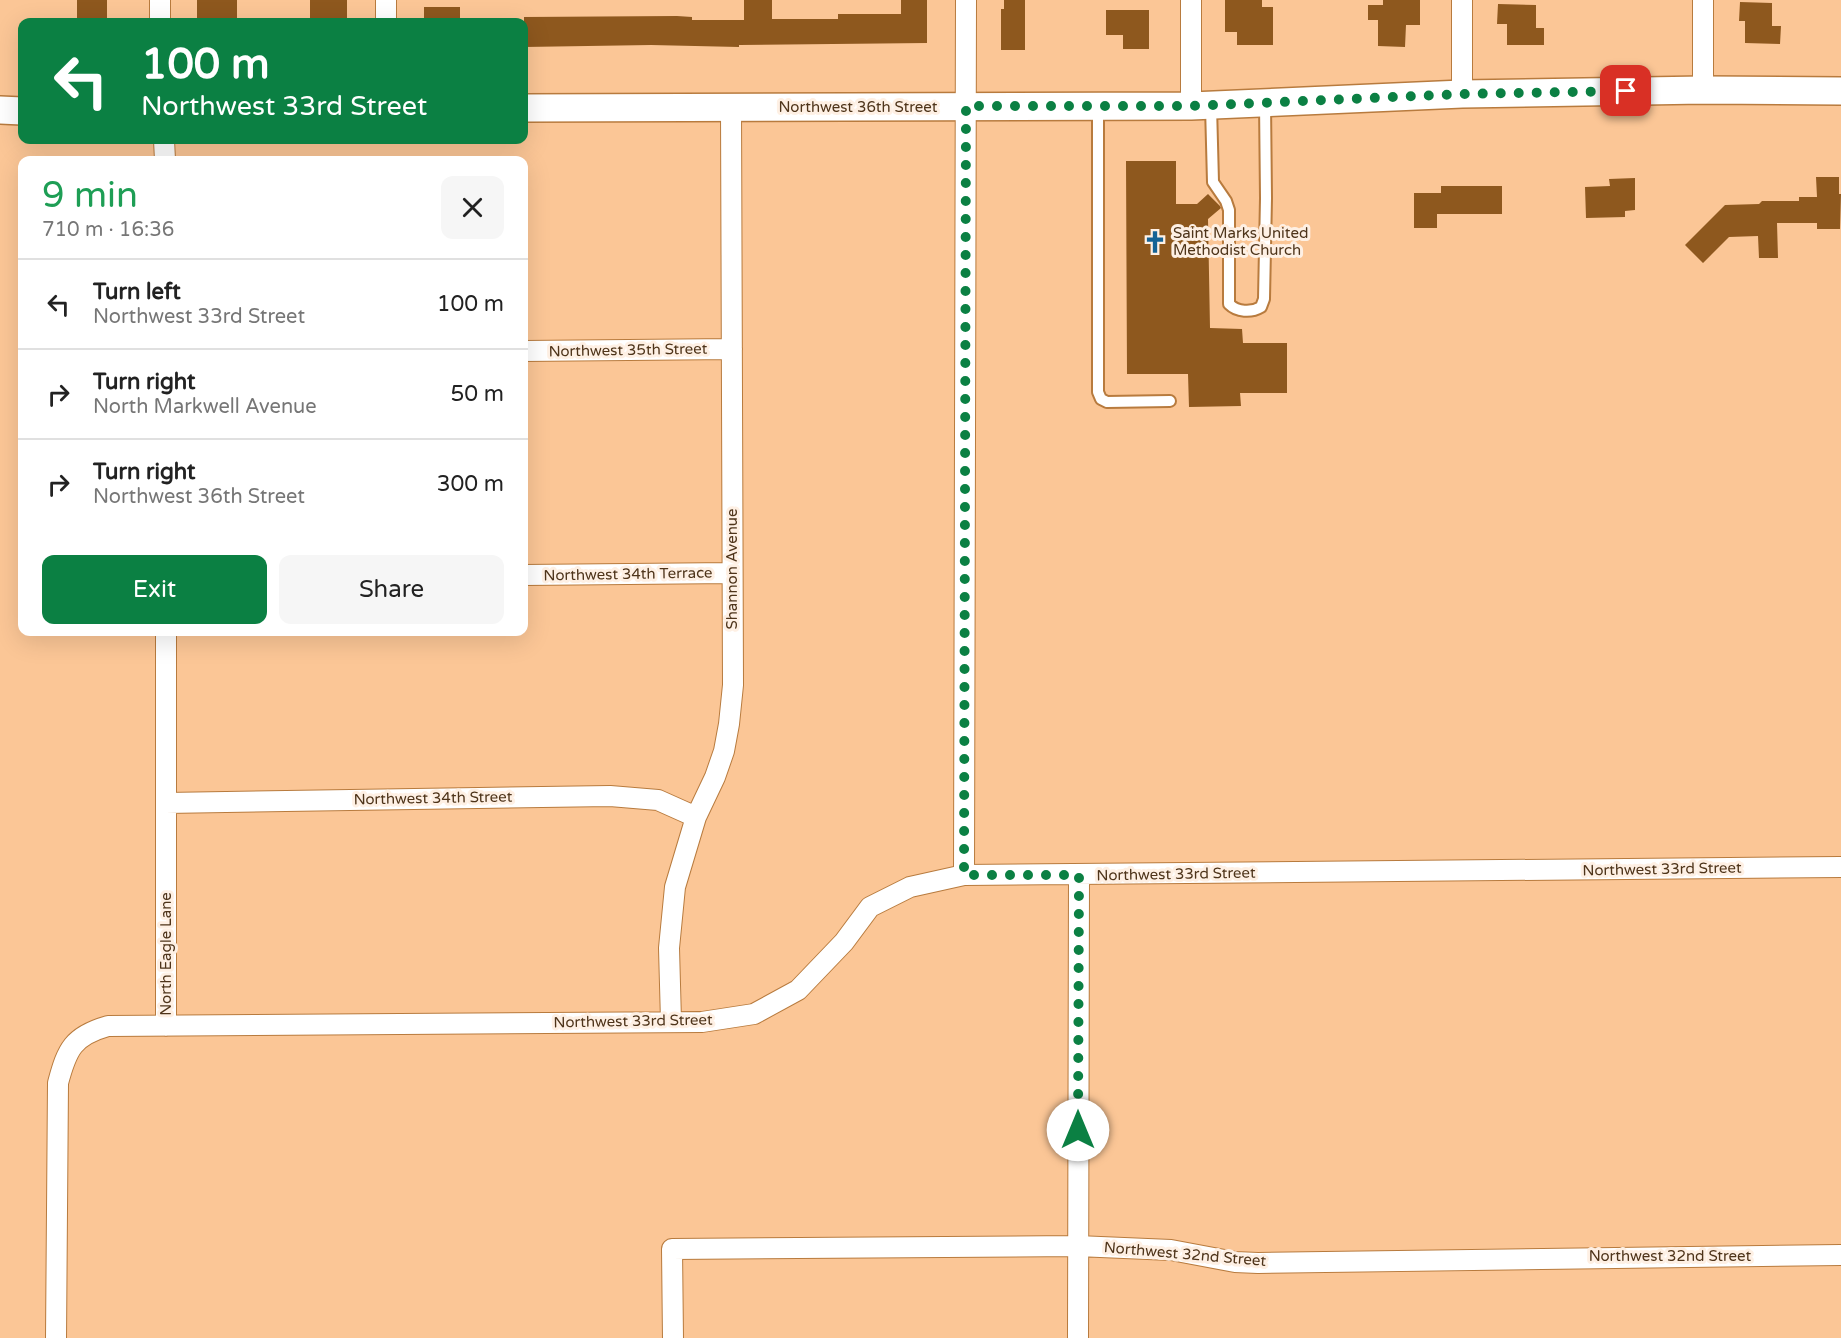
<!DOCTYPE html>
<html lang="en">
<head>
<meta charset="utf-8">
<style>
  :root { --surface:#fff; --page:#f6f6f6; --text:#222; --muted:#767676; --line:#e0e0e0; --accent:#0b8043 }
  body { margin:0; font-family:"Varela Round",sans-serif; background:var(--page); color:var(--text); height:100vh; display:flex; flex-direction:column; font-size:22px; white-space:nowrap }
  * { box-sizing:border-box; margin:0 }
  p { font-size:20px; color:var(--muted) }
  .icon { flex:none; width:33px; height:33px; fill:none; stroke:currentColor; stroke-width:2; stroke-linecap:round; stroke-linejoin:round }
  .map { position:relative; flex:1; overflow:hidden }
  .drawer { position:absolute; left:18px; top:156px; width:510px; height:480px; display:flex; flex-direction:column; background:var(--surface); border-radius:12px; box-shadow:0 6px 24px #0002 }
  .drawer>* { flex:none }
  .top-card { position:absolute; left:18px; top:18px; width:510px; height:126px; border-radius:12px; box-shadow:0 6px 24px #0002; background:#0b8043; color:#fff; overflow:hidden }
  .pin { position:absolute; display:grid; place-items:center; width:51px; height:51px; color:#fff; margin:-26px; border-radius:12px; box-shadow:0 3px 9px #0006 }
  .me { position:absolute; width:66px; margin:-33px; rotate:0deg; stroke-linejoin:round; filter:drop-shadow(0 0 4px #0008) }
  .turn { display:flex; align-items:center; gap:21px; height:126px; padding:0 24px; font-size:27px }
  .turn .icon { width:78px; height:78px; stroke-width:2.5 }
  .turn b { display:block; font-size:42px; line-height:51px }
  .round { display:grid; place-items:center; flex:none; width:63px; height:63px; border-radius:12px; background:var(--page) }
  .headline { display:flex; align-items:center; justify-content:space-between; height:102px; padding:0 24px }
  h1 { font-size:36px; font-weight:600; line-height:45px; color:#1e9e55 }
  .button { display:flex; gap:12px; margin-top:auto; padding:12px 24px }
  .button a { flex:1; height:69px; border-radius:12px; background:var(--accent); color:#fff; font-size:24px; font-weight:600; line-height:69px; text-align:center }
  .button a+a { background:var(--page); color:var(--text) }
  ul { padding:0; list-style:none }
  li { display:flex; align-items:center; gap:18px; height:90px; padding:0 24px; border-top:2px solid var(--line) }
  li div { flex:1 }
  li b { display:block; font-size:22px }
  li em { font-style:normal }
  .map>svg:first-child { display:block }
  .building { fill:#8e581e }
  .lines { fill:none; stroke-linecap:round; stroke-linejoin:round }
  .lane-casing { stroke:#b87b3e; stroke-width:14 }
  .street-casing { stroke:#b87b3e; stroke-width:22 }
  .secondary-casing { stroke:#b87b3e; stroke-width:30 }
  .lane { stroke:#fff; stroke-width:10 }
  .street { stroke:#fff; stroke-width:20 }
  .secondary { stroke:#fff; stroke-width:27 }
  .route { stroke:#0b8043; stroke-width:10; stroke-dasharray:0 18 }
  .labels { text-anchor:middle; stroke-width:6; stroke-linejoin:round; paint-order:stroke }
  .street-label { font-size:15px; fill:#4e341a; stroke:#fef0e4 }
  .poi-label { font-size:15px; fill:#4e341a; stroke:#fef0e4; text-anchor:start }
</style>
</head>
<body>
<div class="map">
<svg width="1841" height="1338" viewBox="0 0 1841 1338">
  <rect width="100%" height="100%" fill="#fbc696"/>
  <!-- building -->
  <path class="building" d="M77 0H107V22H77Z
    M197 0H237V22H197Z
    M310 0H347V22H310Z
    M744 0H772V19H838V14H901V0H927V43L739 45V47L651 45 524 47V17L677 16 692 17V20H744Z
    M1004 0H1025V50H1001V9H1004Z
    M1225 0H1262V7H1273V45H1237V32H1225Z
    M1383 0H1420V25H1406L1405 47 1378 46V20H1368V5H1383Z
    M1740 2 1772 3V26H1781L1780 44 1745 43V21H1739Z
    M1498 4 1536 5V28H1544V45H1507V24H1497Z
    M424 7H460V22H424Z
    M1106 10H1149V49H1123V35H1106Z
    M1126 161H1176V204H1197L1208 194 1220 206 1221 208 1208 219 1210 328 1242 329 1243 343H1287V393H1240L1241 406 1189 407 1188 374H1127Z
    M1816 177H1839V194H1841L1840 229H1817V223H1777L1778 258H1759L1758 236 1729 237 1703 263 1685 245 1725 205 1759 204 1762 201H1799V197H1817Z
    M1635 178V210L1625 211V217L1586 218 1585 187 1610 186 1609 179Z
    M1441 186H1502V214H1437V228H1414V193H1441Z"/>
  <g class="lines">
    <!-- lane casing -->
    <g class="lane-casing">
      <path id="lane" d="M1098 106V392L1101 399 1107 402 1170 401
        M1211 106 1213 182 1226 201 1229 210V304C1237 312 1251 313 1261 307L1264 299 1266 198 1265 103"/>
    </g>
    <!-- street casing -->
    <g class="street-casing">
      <path id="street" d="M160 0V22
        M386 0V22
        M1191 0V106
        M1462 0V94
        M1703 90V0
        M164 140 165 160
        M524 351 732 349
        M524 575 732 573
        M166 632V1026
        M166 803 610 796 658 800 696 817
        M964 875 966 0
        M671 1021 669 948 675 887 696 817 715 777 724 751 729 724 733 685 731 107
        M56 1338 58 1083C67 1049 73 1036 108 1026L702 1022 754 1014 798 990 844 942 870 907 910 887 964 875 1841 867
        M673 1338 672 1249 1077 1246 1171 1250 1235 1262 1258 1263 1841 1255
        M1078 1338 1079 875"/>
    </g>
    <!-- secondary casing -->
    <g class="secondary-casing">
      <path id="secondary" d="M524 108 1191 106 1462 94 1703 90 1841 91
        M0 110 22 111"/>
    </g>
    <!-- lane -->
    <use href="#lane" class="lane"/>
    <!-- street -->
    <use href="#street" class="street"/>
    <!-- secondary -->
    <use href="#secondary" class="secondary"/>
  </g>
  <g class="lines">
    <!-- route -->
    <path class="route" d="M1078 1130 1079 875H964L966 106H1191L1462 94 1626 91"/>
  </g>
  <!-- icons -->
  <defs>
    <g id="church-bare" transform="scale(1.8)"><path d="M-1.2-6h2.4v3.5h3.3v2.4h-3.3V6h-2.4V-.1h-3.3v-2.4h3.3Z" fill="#166395" stroke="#fef0e4" stroke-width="2.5" paint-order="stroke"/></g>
  </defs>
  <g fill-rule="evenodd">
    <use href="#church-bare" x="1155" y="242"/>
  </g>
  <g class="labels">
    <!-- street labels -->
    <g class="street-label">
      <text x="858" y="112">Northwest 36th Street</text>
      <text transform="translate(628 350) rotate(-1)" y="5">Northwest 35th Street</text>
      <text transform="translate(732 569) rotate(-90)" y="5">Shannon Avenue</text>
      <text transform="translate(628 574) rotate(-1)" y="5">Northwest 34th Terrace</text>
      <text transform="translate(433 798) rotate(-1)" y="5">Northwest 34th Street</text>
      <text transform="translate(1662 869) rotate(-1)" y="5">Northwest 33rd Street</text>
      <text transform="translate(1176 874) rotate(-1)" y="5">Northwest 33rd Street</text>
      <text transform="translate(166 954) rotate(-90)" y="5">North Eagle Lane</text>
      <text transform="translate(633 1021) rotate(-1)" y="5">Northwest 33rd Street</text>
      <text transform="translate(1185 1254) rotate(5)" y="5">Northwest 32nd Street</text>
      <text x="1670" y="1261">Northwest 32nd Street</text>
    </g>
    <!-- poi labels -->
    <g class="poi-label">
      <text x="1173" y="238">Saint Marks United<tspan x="1173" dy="17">Methodist Church</tspan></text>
    </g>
  </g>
</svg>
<div class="pin" style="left:1626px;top:91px;background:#d93025"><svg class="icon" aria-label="arrive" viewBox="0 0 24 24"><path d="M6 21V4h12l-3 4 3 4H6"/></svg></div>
<svg class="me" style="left:1078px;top:1130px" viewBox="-20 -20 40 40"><circle r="19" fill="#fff"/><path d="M0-13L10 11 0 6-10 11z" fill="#0b8043"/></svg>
<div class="top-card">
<div class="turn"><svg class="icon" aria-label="left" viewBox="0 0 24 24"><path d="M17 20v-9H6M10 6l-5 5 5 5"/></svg><div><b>100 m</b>Northwest 33rd Street</div></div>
</div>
<section class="drawer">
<div class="headline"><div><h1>9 min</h1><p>710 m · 16:36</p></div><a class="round"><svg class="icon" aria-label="close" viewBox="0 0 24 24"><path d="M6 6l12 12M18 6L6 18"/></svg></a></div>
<ul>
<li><svg class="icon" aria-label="left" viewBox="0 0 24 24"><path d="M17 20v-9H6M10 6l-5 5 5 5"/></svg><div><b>Turn left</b><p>Northwest 33rd Street</p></div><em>100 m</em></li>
<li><svg class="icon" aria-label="right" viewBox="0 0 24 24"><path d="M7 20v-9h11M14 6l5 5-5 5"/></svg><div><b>Turn right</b><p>North Markwell Avenue</p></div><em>50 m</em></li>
<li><svg class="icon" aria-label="right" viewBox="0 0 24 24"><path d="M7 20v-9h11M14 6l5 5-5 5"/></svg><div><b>Turn right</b><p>Northwest 36th Street</p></div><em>300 m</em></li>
</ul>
<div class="button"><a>Exit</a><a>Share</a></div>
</section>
</div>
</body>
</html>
